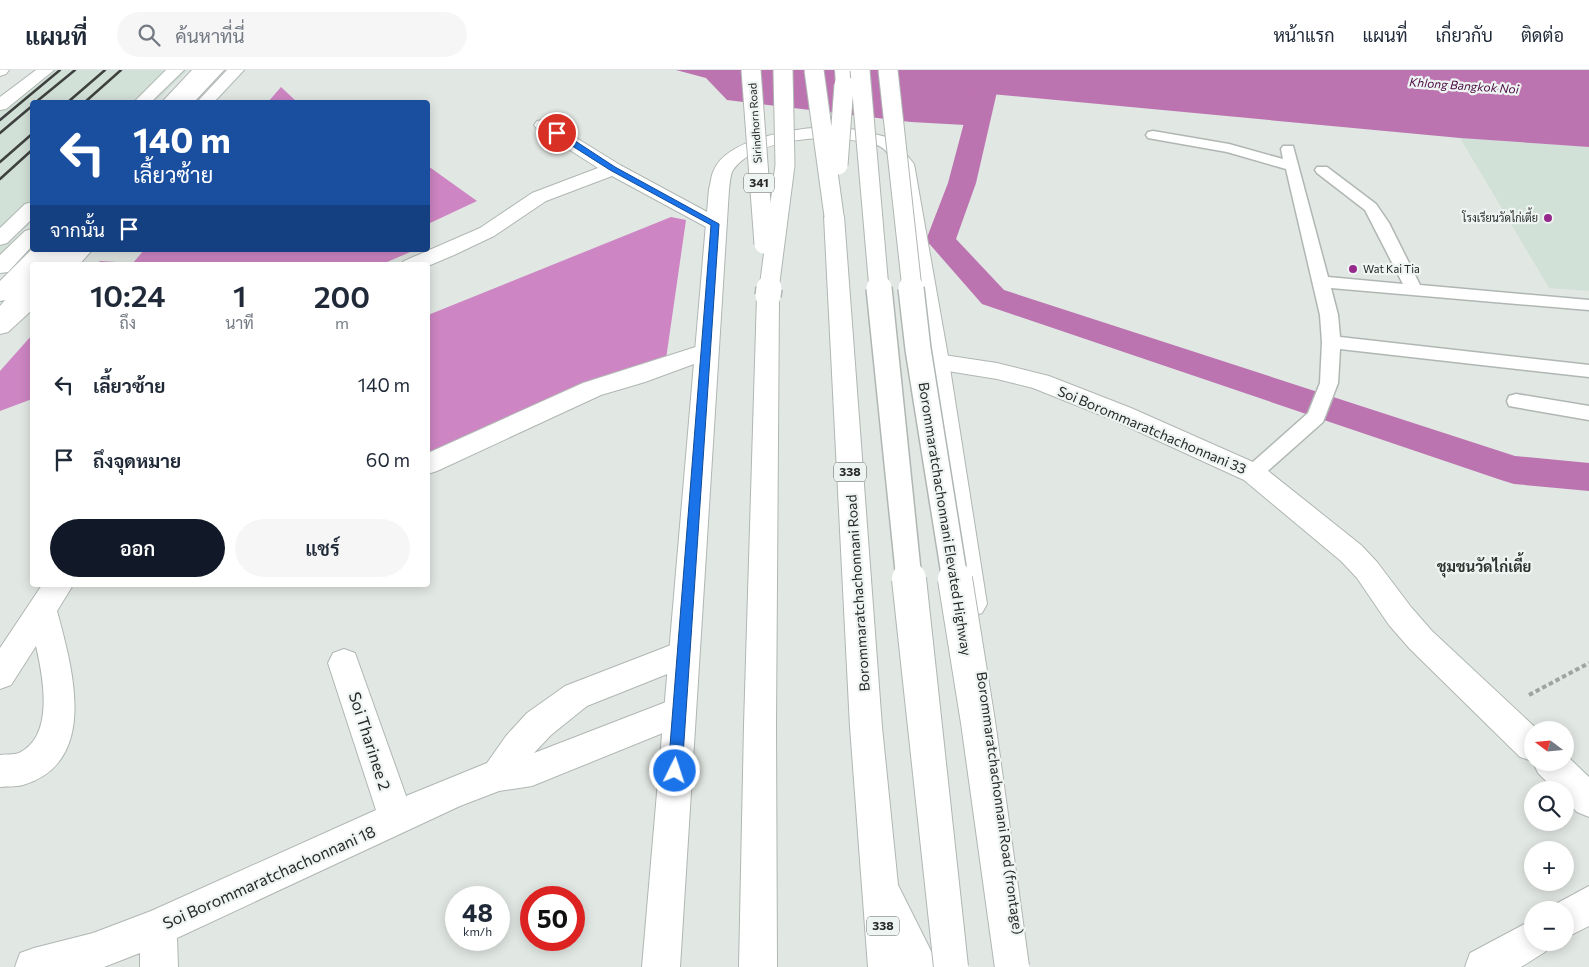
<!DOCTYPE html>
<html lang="th">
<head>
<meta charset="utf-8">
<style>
  :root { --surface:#fff; --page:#f6f6f7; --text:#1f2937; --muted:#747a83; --line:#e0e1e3; --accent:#111827 }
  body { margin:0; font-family:Commissioner,Sarabun,sans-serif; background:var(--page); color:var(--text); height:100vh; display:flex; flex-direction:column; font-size:19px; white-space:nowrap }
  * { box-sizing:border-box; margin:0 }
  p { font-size:16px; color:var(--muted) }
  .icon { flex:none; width:28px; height:28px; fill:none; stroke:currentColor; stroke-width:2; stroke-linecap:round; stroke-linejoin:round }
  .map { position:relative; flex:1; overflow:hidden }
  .panel { position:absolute; left:30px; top:192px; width:400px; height:325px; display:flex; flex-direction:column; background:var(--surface); border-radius:5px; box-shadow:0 2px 12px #0003 }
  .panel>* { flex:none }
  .hud { position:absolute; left:30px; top:30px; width:400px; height:152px; border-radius:5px; box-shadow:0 2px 12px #0003; background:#1a4fa0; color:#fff; overflow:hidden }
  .needle { width:32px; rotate:286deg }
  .buttons { position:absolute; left:1524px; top:651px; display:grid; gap:10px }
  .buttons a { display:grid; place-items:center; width:50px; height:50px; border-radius:50%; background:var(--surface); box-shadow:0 2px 12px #0003; font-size:25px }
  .speed { position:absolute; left:445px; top:816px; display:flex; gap:10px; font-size:25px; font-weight:700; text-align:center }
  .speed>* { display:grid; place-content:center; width:65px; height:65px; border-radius:50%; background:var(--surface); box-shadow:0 2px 12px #0003; line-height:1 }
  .speed small { font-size:12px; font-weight:400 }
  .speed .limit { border:8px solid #d22; background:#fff; color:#111 }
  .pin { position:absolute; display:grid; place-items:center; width:42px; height:42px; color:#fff; margin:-21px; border:2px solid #fff; border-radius:50%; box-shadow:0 1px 5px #0007 }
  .me { position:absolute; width:55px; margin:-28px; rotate:4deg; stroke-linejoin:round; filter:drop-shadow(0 0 4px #0008) }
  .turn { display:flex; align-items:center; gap:18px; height:105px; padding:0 20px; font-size:22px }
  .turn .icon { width:65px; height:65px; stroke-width:2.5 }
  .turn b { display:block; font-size:35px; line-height:42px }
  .then { display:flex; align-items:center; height:48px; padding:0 20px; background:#0003; gap:10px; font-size:19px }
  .eta { display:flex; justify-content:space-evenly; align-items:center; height:85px; text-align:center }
  .eta b { font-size:30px; font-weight:600; line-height:35px }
  .button { display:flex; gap:10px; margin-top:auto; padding:10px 20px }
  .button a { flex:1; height:58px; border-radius:30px; background:var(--accent); color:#fff; font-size:20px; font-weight:600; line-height:58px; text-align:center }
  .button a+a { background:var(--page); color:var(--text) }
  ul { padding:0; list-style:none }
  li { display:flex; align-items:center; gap:15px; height:75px; padding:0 20px }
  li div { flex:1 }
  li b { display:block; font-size:19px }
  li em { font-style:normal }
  header { display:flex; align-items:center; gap:30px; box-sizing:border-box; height:70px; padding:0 25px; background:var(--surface); border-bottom:1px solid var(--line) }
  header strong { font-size:24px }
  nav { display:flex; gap:28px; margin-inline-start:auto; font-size:18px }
  .search { width:350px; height:45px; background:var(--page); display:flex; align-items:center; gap:12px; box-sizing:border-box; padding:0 18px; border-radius:28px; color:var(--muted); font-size:19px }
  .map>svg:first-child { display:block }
  .built { fill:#d2e1d8 }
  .forest { fill:#ce85c3 }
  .water { fill:#bc74b1 }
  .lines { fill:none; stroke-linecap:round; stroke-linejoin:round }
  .canal { fill:#bc74b1; fill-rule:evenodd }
  .lane-casing { stroke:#b0b7b3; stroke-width:3 }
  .street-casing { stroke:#b0b7b3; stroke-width:2 }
  .secondary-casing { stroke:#b0b7b3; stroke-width:2 }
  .primary-casing { stroke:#b0b7b3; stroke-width:2 }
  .highway-casing { stroke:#b0b7b3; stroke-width:2 }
  .path { stroke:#9fa4a1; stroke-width:4; stroke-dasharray:4.5 3; stroke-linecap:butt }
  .lane { fill:#fff; fill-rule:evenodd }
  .street { fill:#fff; fill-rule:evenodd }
  .secondary { fill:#fff; fill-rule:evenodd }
  .primary { fill:#fff; fill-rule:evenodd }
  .highway { fill:#fff; fill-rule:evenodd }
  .rail { stroke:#3e413f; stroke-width:2.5 }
  .primary-bridge-far2-casing { stroke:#b0b7b3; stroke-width:21; stroke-linecap:butt }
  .primary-bridge-far1-casing { stroke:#b0b7b3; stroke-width:28; stroke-linecap:butt }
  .primary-bridge-casing { stroke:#b0b7b3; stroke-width:36; stroke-linecap:butt }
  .primary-bridge-far2 { stroke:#fff; stroke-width:19 }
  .primary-bridge-far1 { stroke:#fff; stroke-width:25 }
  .primary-bridge { stroke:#fff; stroke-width:34 }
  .route { fill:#1a73e8; stroke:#114b97 }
  .poi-dot { fill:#96298b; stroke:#eef4f1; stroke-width:2 }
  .labels { text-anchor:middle; stroke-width:4.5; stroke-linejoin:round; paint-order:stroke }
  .far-street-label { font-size:11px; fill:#272928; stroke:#eef4f1 }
  .far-poi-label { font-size:11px; fill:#272928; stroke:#eef4f1; text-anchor:end }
  .far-water-label { font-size:12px; font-style:italic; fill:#4b0845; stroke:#eef4f1 }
  .shield { fill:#eef4f1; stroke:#636664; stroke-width:1 }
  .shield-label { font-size:12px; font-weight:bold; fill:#272928 }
  .street-label { font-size:14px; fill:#272928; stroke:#eef4f1 }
  .neighbourhood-label { font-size:15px; font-weight:bold; fill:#2d322f; stroke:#eef4f1 }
  .near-street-label { font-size:16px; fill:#272928; stroke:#eef4f1 }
</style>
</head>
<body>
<header>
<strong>แผนที่</strong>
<div class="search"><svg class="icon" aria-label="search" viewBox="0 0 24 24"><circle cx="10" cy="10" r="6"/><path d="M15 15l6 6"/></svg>ค้นหาที่นี่</div>
<nav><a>หน้าแรก</a><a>แผนที่</a><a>เกี่ยวกับ</a><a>ติดต่อ</a></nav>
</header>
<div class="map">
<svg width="1589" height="897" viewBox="0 0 1589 897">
  <rect width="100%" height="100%" fill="#e1e7e3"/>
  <!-- built -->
  <path class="built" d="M44 0H188L155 32H32V152L0 184V37Z
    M1460 68 1589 77V221L1549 218Z"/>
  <!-- forest -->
  <path class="forest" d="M281 17 297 32H268Z
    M428 96 477 131 428 154Z
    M671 147 686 150 666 289 428 385V245Z
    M144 180H415L380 195H96L100 191 133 193Z
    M32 265V329L0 341V301Z"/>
  <!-- water -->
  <path class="water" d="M676 0H1589V77L1460 68 991 24 983 56 911 52 727 30 706 8Z"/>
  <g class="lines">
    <!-- canal -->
    <path class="canal" d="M978 0H1002L976 113 956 169 1004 220 1515 386 1589 393V421L1514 414 1501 410 982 234 926 170 948 113Z"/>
    <!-- lane casing -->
    <g class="lane-casing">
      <path id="lane" d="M1153 61 1229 74 1283 89 1281 79 1283 76H1293L1328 207 1403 214 1365 140 1317 103 1315 100 1317 97H1327L1376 134 1389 153 1420 215 1589 230V240L1331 218 1338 245 1340 267 1589 295V307L1340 279 1338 313 1323 352 1260 408 1253 411 1246 408 1243 403 1246 398 1308 343 1320 313 1322 272 1320 245 1286 99 1227 82 1148 68 1146 65 1148 62Z
        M1516 324 1589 336V350L1509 336 1507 331 1509 326Z"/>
    </g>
    <!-- street casing -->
    <g class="street-casing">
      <path id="street" d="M543 50 549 51 620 95 722 150 725 154 722 158 715 160 708 158 612 106 546 131 494 166 454 185 428 196 400 195 404 191 480 158 532 123 598 98 537 59 534 55 537 51Z
        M705 274 713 277 717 282 713 287 645 312 601 325 437 401 428 404V383L583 313Z
        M937 284 997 293 1049 306 1131 338 1262 396 1361 475 1377 492 1411 537 1432 561 1538 660H1532V691L1520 687 1410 579 1389 555 1357 508 1341 491 1244 410 1113 350 1033 318 997 309 929 298 925 292 929 286Z
        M42 515H73L57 541C72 597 100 692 23 715 16 717 7 716 0 717V685C6 684 14 685 19 683 55 666 43 606 36 576L11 615 0 619V578Z
        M684 570 695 573 699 583 695 593 587 636 551 665 534 683 679 627 690 632 695 642 690 652 532 716 499 721 460 736 177 868 178 897H140V883L104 897H15L20 883 34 878 93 863 151 841 376 740 328 593 333 583 344 579 355 583 406 726 487 693 506 666 527 643 565 616Z
        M1565 684 1589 707V747L1577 742 1565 730V720H1555L1538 703 1533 692H1565Z
        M1589 816V856L1565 868V840H1550L1552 836Z
        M1532 850V872H1550L1545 882 1521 897H1465L1470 883Z"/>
    </g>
    <!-- secondary casing -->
    <g class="secondary-casing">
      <path id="secondary" d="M0 0H9L6 4 0 6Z
        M36 0H54L6 39 0 40V27Z
        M192 0H209L179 32H162Z
        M227 0H244L214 32H197Z
        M823 57 859 60 894 69 914 94 949 292 987 534 982 543 972 546 962 543 957 534 925 292 896 95C892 90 887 80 881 77 877 74 871 74 866 73 831 63 756 67 733 100 730 105 730 113 729 119L680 897H642L709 119C711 113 711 105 714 100 727 69 793 59 823 57Z
        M32 159V176L8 202 0 203V185L25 161Z
        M47 180H69L68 182 70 180H92L79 195H34Z
        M32 222V240L8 262 0 264V245L24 224Z"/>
    </g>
    <!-- primary casing -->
    <g class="primary-casing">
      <path id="primary" d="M835 0H851L852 15 850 19H838L836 15Z
        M834 140 841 142 844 146 882 657 898 815 939 897H868L850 657 824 146 827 142Z
        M768 219 776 221 779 226 776 655 777 897H739L744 655 757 226 760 221Z"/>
    </g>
    <!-- highway casing -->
    <g class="highway-casing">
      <path id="highway" d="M166 0H184L151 32H134Z
        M207 0H224L194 32H177Z
        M32 132V149L7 173 0 175V158L25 134Z
        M32 179 53 180 40 195H32V203L30 205 32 206V224L8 256 0 258V236L5 230 0 231V211Z"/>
    </g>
    <!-- path -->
    <path class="path" d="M1529 625 1589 593"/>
    <!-- lane -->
    <use href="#lane" class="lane"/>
    <!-- street -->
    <use href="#street" class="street"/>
    <!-- secondary -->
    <use href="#secondary" class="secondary"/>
    <!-- primary -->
    <use href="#primary" class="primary"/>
    <!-- highway -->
    <use href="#highway" class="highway"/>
    <!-- rail -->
    <path class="rail" d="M36 32 75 0
      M68 32 105 0
      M85 32 121 0
      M0 50 60 0
      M0 63 32 36
      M0 92 32 64
      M0 109 32 80"/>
    <!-- primary-bridge-far2 casing -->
    <g class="primary-bridge-far2-casing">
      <path id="primary-bridge-far2" d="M751 0 764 174
        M814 0 834 146
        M860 0 879 219
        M888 0 912 219
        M838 95 844 15
        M769 219 785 95 783 0"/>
    </g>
    <!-- primary-bridge-far1 casing -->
    <g class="primary-bridge-far1-casing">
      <path id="primary-bridge-far1" d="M879 218 909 510
        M911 218 918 279 955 510
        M768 226 769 218"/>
    </g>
    <!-- primary-bridge casing -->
    <g class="primary-bridge-casing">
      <path id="primary-bridge" d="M909 509 951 897
        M955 509 978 652 1012 897"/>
    </g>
    <!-- primary-bridge-far2 -->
    <use href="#primary-bridge-far2" class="primary-bridge-far2"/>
    <!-- primary-bridge-far1 -->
    <use href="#primary-bridge-far1" class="primary-bridge-far1"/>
    <!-- primary-bridge -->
    <use href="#primary-bridge" class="primary-bridge"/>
  </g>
  <!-- route -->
  <path class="route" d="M555 61H560L615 97 719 154 682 701 680 706 675 708 670 706 668 701 711 155 610 100 555 65Z"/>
  <!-- markers -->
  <g class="poi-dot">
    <circle cx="1548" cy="148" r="5"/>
    <circle cx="1353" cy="199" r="5"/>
  </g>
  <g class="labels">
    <!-- far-street labels -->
    <g class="far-street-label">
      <text transform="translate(755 53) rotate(-94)" y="4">Sirindhorn Road</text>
    </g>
    <!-- far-poi labels -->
    <g class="far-poi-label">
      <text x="1538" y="152">โรงเรียนวัดไก่เตี้ย</text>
      <text x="1363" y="203" text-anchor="start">Wat Kai Tia</text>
    </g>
    <!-- far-water labels -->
    <g class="far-water-label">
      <text transform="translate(1464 16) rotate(4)" y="4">Khlong Bangkok Noi</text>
    </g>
    <!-- shield labels -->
    <g class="shield">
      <rect x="744" y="103.5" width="30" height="19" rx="4"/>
      <rect x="834" y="392.5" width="32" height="19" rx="4"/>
      <rect x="867" y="846.5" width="32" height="19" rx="4"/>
    </g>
    <g class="shield-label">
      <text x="759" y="117">341</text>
      <text x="850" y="406">338</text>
      <text x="883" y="860">338</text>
    </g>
    <!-- street labels -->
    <g class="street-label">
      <text transform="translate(1152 360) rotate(23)" y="5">Soi Borommaratchachonnani 33</text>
      <text transform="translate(945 449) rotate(81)" y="5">Borommaratchachonnani Elevated Highway</text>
      <text transform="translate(858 523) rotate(-94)" y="5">Borommaratchachonnani Road</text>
      <text transform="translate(1000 733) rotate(82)" y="5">Borommaratchachonnani Road (frontage)</text>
    </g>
    <!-- neighbourhood labels -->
    <g class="neighbourhood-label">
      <text x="1484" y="502">ชุมชนวัดไก่เตี้ย</text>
    </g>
    <!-- near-street labels -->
    <g class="near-street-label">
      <text transform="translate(370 671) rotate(72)" y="6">Soi Tharinee 2</text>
      <text transform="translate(269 807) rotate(-24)" y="6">Soi Borommaratchachonnani 18</text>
    </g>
  </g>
</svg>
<div class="buttons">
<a><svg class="needle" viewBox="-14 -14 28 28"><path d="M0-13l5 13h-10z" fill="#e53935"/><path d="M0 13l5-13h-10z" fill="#747a83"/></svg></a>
<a><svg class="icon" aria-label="search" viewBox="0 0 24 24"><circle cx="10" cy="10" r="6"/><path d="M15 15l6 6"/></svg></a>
<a>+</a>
<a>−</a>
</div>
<div class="speed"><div>48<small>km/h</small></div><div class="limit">50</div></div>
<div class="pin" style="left:557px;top:63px;background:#d93025"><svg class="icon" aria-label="arrive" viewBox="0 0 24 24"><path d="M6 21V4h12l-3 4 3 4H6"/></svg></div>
<svg class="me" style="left:675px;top:701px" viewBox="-20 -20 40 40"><circle r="17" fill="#1a73e8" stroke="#fff" stroke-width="3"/><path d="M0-11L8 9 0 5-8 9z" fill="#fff"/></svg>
<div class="hud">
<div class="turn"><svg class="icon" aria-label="left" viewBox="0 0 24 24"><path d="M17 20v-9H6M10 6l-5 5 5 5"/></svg><div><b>140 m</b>เลี้ยวซ้าย</div></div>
<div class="then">จากนั้น<svg class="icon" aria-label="arrive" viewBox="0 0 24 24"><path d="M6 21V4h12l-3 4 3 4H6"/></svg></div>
</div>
<section class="panel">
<div class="eta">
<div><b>10:24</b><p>ถึง</p></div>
<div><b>1</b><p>นาที</p></div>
<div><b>200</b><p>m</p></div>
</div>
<ul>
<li><svg class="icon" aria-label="left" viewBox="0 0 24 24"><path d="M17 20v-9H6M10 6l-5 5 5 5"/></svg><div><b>เลี้ยวซ้าย</b></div><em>140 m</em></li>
<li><svg class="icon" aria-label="arrive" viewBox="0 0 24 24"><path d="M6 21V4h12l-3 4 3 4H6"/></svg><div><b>ถึงจุดหมาย</b></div><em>60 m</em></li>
</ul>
<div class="button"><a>ออก</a><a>แชร์</a></div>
</section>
</div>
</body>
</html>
